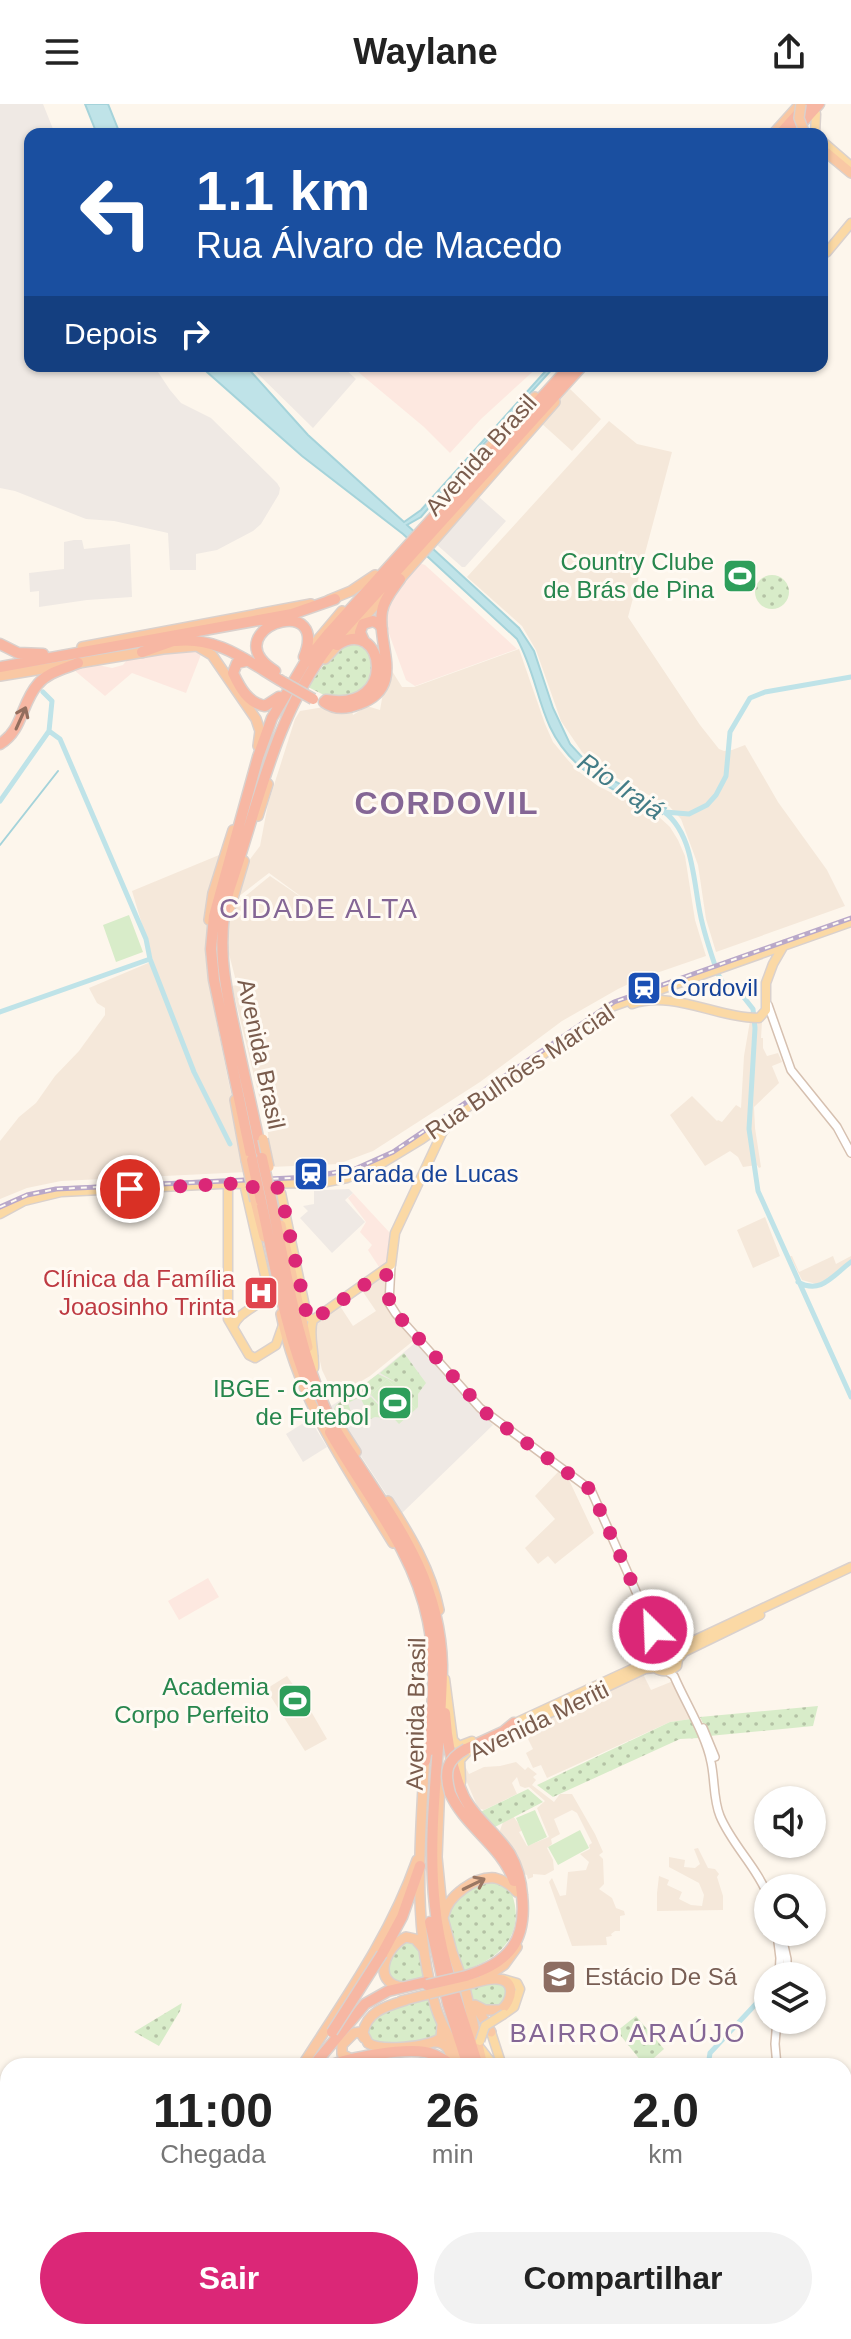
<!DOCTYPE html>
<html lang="pt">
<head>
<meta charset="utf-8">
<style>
  :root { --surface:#fff; --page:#f2f2f2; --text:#222; --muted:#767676; --accent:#db2777 }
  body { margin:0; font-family:Helvetica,sans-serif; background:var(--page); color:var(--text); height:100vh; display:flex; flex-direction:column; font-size:30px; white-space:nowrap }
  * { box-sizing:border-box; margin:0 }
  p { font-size:26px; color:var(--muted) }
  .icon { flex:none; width:44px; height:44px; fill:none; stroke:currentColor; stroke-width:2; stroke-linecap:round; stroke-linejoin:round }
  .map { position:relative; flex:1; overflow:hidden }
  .drawer { position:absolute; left:0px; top:1954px; width:852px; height:282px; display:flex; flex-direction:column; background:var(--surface); border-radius:24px 24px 0 0; box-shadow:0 2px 6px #0004 }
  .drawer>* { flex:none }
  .hud { position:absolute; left:24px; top:24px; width:804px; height:244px; border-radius:16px; box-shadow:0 2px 6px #0004; background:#1a4fa0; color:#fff; overflow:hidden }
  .fabs { position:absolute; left:754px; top:1682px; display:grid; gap:16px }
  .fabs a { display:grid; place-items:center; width:72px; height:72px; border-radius:50%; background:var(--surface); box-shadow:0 2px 6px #0004; font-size:40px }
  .pin { position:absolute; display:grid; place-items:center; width:68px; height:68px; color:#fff; margin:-34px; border:4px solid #fff; border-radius:50%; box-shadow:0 2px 8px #0007 }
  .me { position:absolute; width:88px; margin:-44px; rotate:336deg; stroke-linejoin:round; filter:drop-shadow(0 0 6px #0008) }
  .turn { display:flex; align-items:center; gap:28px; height:168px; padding:0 40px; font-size:36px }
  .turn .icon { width:104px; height:104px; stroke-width:2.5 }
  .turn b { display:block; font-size:56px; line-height:68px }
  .then { display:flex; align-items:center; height:76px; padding:0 40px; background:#0003; gap:16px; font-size:30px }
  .eta { display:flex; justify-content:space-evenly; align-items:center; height:136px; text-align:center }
  .eta b { font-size:48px; font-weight:800; line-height:56px }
  .cta { display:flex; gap:16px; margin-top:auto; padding:16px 40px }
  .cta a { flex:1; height:92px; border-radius:48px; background:var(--accent); color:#fff; font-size:32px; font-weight:800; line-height:92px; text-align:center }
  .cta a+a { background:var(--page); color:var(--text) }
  header { display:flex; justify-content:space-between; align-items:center; height:104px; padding:0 40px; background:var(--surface); font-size:36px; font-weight:800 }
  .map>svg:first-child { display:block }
  .residential { fill:#f5e8da }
  .commercial { fill:#fde8e0 }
  .industrial { fill:#efe9e4 }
  .green { fill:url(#green-dots) }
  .pitch { fill:#d8ecc9 }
  .water { fill:#bfe3e8; stroke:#a5d3da; stroke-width:2 }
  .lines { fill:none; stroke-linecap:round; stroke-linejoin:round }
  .stream { stroke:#a5d3da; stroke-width:2 }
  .river { stroke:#bfe3e8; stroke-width:5 }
  .secondary-casing { stroke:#d6c0b0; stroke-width:10 }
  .primary-casing { stroke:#dad1cd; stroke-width:11 }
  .trunk-casing { stroke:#dad1cd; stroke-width:12 }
  .motorway-casing { stroke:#dad1cd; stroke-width:13 }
  .secondary { stroke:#fff; stroke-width:7 }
  .primary { stroke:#fbd9a5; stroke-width:8 }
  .trunk { stroke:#f9c8a4; stroke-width:9 }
  .motorway { stroke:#f7b7a3; stroke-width:10 }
  .rail-casing { stroke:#b9a8c9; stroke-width:5 }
  .rail { stroke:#fffaf3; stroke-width:2; stroke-dasharray:6; stroke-linecap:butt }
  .primary-bridge-casing { stroke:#dad1cd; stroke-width:11; stroke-linecap:butt }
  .trunk-bridge-casing { stroke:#dad1cd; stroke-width:12; stroke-linecap:butt }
  .motorway-bridge-casing { stroke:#dad1cd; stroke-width:13; stroke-linecap:butt }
  .primary-bridge { stroke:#fbd9a5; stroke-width:8 }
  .trunk-bridge { stroke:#f9c8a4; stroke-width:9 }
  .motorway-bridge { stroke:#f7b7a3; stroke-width:10 }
  .oneway { stroke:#936e5e }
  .oneway2 { stroke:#9a7763 }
  .route { stroke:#db2777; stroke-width:14; stroke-dasharray:0 25.2 }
  .labels { text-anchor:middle; stroke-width:6; stroke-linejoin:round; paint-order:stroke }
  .street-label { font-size:24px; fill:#7a5c4d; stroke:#fffaf3 }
  .leisure-label { font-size:24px; fill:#27864d; stroke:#fffaf3; text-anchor:end }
  .transit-label { font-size:24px; fill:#164399; stroke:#fffaf3; text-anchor:start }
  .health-label { font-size:24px; fill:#be3a42; stroke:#fffaf3; text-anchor:end }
  .education-label { font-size:24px; fill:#785e54; stroke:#fffaf3; text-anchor:start }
  .water-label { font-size:26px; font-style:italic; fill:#437c86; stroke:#fffaf3 }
  .neighbourhood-label { font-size:26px; letter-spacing:2px; fill:#846695; stroke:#fffaf3 }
  .quarter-label { font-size:28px; letter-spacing:2px; fill:#846695; stroke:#fffaf3 }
  .district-label { font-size:32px; font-weight:bold; letter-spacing:2px; fill:#846695; stroke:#fffaf3 }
</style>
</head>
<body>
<header><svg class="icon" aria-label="menu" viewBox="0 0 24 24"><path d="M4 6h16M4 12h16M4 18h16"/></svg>Waylane<svg class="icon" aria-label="share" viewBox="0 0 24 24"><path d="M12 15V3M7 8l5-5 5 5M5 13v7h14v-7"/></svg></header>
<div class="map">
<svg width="851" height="2235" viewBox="0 0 851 2235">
  <defs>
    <pattern id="green-dots" width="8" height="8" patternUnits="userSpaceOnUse" patternTransform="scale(2)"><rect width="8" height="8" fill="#d8ecc9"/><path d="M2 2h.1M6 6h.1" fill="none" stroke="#b4c2a5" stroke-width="1.8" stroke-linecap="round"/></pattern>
  </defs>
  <rect width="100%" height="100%" fill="#fdf6ec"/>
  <!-- residential -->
  <path class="residential" d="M570 285 601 315 572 347 540 318Z
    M609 317 637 340 672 348 628 513 700 621 719 645 724 647 732 646 745 641 778 698 827 766 845 802 716 848 706 815 698 761 681 715 669 702 604 667 582 648 561 617 536 546 522 522 467 473Z
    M519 545 545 620 553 638 567 655 578 667 598 682 658 712 670 723 678 736 685 752 695 816 706 852 639 875 618 885 562 917 480 978 373 1047 338 1060 271 1063 268 1029 232 882 237 881 228 846 229 824 232 803 270 772 314 802 269 769 238 793 237 785 245 762 260 742 268 700 295 615 300 607 324 603 352 605 353 611 367 602 380 606 387 567H392L402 583H414Z
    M224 749 211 793 205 850 216 916 247 1068 61 1077 27 1084 0 1095V1037L19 1013 36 999 55 972 79 947 105 911V904L97 899 89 884 153 857 132 787Z
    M750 917 762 918 761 934H763V944L767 952 778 949 782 958 772 962 779 979 754 1003 755 1024 761 1063 759 1064 757 1061 743 1063 738 1053 730 1047 705 1062 670 1011 692 992 717 1017 718 1016 722 1018 736 1001 741 1004 744 952Z
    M765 1113 780 1152 753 1164 737 1126Z
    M790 1152H792L799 1168 833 1152 836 1160 851 1152V1156L823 1179 816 1180 802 1176Z
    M382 1170 387 1176V1201L413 1237 370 1272 335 1293 322 1266 312 1221 340 1202 353 1222 376 1207 361 1185Z
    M559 1367 569 1376 594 1429 555 1460 548 1452 538 1460 525 1444 555 1415 535 1392Z
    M643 1570 651 1586 673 1577 691 1615 670 1618 547 1674 541 1661 533 1664 526 1649 533 1645 523 1625Z
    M287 1572 298 1588 285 1596 289 1604 305 1597 327 1635 305 1647 266 1585Z
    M516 1658 525 1666 528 1663 537 1670 533 1673 536 1676 532 1681 554 1698 560 1690H572L595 1730 603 1748 599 1751 603 1755 604 1780 599 1785 612 1794 616 1804 624 1807 625 1811 620 1812V1827H615L611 1830 612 1832 606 1833 607 1841 572 1842 549 1778 552 1774 560 1792 566 1791 568 1768 586 1766 589 1758 580 1750 590 1745 589 1741 592 1739 577 1709 572 1706 554 1715 560 1730 551 1735 552 1740 547 1744 553 1756 554 1766 545 1771 533 1770V1773L528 1775 527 1771 523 1770 521 1760 510 1741 499 1729 503 1718 513 1712 523 1726 519 1728 527 1742 549 1733 537 1704 545 1697 529 1683 525 1684 520 1682 517 1673 512 1679 517 1690 484 1706 478 1704 464 1671 463 1665 466 1664 469 1670 484 1663 500 1662Z
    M698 1744 708 1764 715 1765 719 1770 717 1773 723 1792V1806L657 1807V1789L659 1772 669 1776 667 1781 682 1788 679 1795 691 1801 702 1802 704 1791 699 1779 669 1763V1753L685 1756 684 1763 695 1764 700 1760 694 1745Z"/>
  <!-- commercial -->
  <path class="commercial" d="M351 262H539L481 315 450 349 424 323Z
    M419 459 425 461 517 545 415 582 406 576 384 516 390 496Z
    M184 544 202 548 186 589 132 569 105 592 74 566 98 561 112 564 123 561 127 556Z
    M353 1089 390 1129 386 1163 381 1166 368 1146 372 1141 360 1128 366 1118 348 1094Z
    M208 1474 219 1493 179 1516 168 1497Z"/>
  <!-- industrial -->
  <path class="industrial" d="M0 0H43L55 30H30V262H154L170 286 181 299 211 314 277 379 280 384 279 390 261 420 253 427 217 446 196 450V466H170L168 429 114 417 86 415 15 387 0 384Z
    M252 262H342L356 275 313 324 251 263Z
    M479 393 506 417 465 463H462L436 440 470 398 473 400Z
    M74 436H82L84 445 130 440 132 493 87 496 39 503V487L30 488 29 469 64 465V438Z
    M324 1082 325 1086 349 1085 353 1089 345 1096 365 1118 332 1149 300 1114 308 1107 303 1102 314 1100V1084Z
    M415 1239 493 1321 400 1411 353 1340 331 1302 363 1282Z
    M310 1315 327 1343 303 1358 286 1330Z"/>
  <!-- green -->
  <path class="green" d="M755 488a17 17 0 1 1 34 0a17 17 0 1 1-34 0Z
    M355 537 373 550 371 580 354 591 328 593 308 583 333 548Z
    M404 1249 426 1279 418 1290V1303L416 1305 387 1275 371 1291H364L367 1295 371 1293 385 1308 384 1314 375 1313 363 1318 359 1311 367 1307 360 1293 348 1299 352 1311 342 1319 334 1305 336 1301 378 1270 397 1279 380 1269Z
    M818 1602 813 1622 709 1632 700 1613Z
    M691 1615 699 1634 680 1635 553 1693 537 1681 670 1618Z
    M449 1665C453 1681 457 1696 468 1709 480 1723 497 1734 506 1750 536 1801 525 1855 465 1872L466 1874C487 1869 501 1861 515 1843 503 1862 488 1872 467 1879L469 1883 494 1877 505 1881C515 1902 500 1908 482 1905 464 1893 441 1827 447 1806 450 1795 460 1790 470 1785 480 1779 487 1775 499 1778L512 1790C526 1832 499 1855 463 1867L465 1870C488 1864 508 1852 516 1829 520 1817 520 1805 518 1792 515 1773 507 1757 495 1742 475 1719 444 1699 449 1665Z
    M528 1685 543 1698 491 1725 476 1710Z
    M411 1835 421 1846 427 1876 400 1881 391 1879 384 1865 397 1840Z
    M431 1892 440 1925 435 1937 374 1942 365 1930 375 1910Z
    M182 1899 180 1907 159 1942 134 1928Z
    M636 1912 664 1945 645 1962 617 1927Z"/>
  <!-- pitch -->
  <path class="pitch" d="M129 811 143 848 116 858 103 821Z
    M387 1275 416 1305 399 1320 371 1291Z
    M535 1706 547 1733 528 1742 516 1714Z
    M580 1726 589 1744 558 1761 548 1743Z"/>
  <!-- water -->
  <path class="water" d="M85 0H108L120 30H97Z
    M202 262H246L308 331 404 418 421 406 550 262H555L465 361 421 413 407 421 519 524 534 547 553 604 570 640 595 667 666 704 662 710C618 689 572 670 550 623 537 595 533 563 517 535L403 430 302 352 207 268Z"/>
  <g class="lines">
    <!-- stream -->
    <path class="stream" d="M0 741 58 667"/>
    <!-- river -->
    <path class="river" d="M49 627 60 635 146 835 150 855 194 968 230 1040
      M0 697 49 627 52 597 43 588
      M660 705C693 725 693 775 700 809 704 830 711 850 718 870L723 879 742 891 753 905 755 924 749 1025 758 1087 851 1293
      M665 708 689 710 707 701 716 691 726 672 730 628 750 594 765 588 851 573
      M0 908 150 855
      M798 1178C821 1191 833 1171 851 1158
      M708 1962 710 1949 768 1887
      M0 2033 8 2036"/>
    <!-- secondary casing -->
    <g class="secondary-casing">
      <path id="secondary" d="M768 901 791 966 837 1023 851 1049
        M391 1161 389 1199 396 1210 480 1304 591 1386 653 1526 662 1538
        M667 1567 674 1572C685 1598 706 1631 711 1658 715 1676 713 1695 720 1712 732 1741 757 1763 768 1792
        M703 1624 715 1653
        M781 1828 787 1855V1872
        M778 1838 780 1854 779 1872
        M777 1962 775 1940 777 1916"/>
    </g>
    <!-- primary casing -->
    <g class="primary-casing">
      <path id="primary" d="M815 30 816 10
        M822 37 851 62
        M822 151 827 148 851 119
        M632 900C673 886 717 914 759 914L766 906V879L773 860 784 841
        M228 1080V1215L249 1251 255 1254 276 1241 283 1221
        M281 1089 307 1212 313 1216
        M0 1110 24 1097 61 1088 221 1080 321 1079 347 1074 379 1061 422 1035 611 903 851 818
        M313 1216 391 1161 395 1129 442 1029 450 1018
        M313 1216C308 1230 315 1249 314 1264
        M233 1223C239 1206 260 1203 269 1189L244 1079
        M673 1541 679 1549 677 1562C670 1568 663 1569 655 1564L650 1551C657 1533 668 1542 682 1542L851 1463
        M680 1553 684 1548 760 1511
        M445 1575 453 1636 459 1642 472 1637
        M607 1583 645 1565 655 1564
        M511 1621 643 1560 650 1554
        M505 1630 584 1593
        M461 1678 460 1656 468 1647
        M503 1875 517 1879 520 1885 514 1903 504 1910
        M491 1928 502 1962
        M481 1945 494 1962
        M844 2102 851 2108"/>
    </g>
    <!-- trunk casing -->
    <g class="trunk-casing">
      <path id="trunk" d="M773 30 800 0
        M822 45 851 69
        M454 383 535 293
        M329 496 351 487 375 471
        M82 543 311 500
        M310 545 342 507
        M325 555 400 475 555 298
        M0 572 163 545 197 542 212 551 256 615 260 627 258 642
        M258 712 268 680
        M230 804 244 757
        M209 816 213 789 233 726
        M235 996 246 1056
        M255 1097 264 1133
        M281 1121 308 1243
        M281 1210C298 1296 348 1365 393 1439
        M336 1317 356 1348
        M388 1397C410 1431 431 1466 439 1506
        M425 1651C420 1735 412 1823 436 1904 442 1924 455 1942 463 1960
        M440 1677 437 1753 443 1814 452 1848 465 1884 483 1962
        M444 1811C448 1792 475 1772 495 1774 504 1776 511 1781 517 1788
        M484 1874 504 1861 517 1843
        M469 1880C478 1878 488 1874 497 1875 517 1876 512 1897 501 1906H485L475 1901
        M403 1883C370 1879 386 1842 406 1833L415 1835 423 1844
        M406 1896C387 1902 367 1907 363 1929L368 1939C381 1948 428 1943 441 1934L442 1921
        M401 1897 429 1890
        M477 1904 491 1928
        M435 1938C445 1938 451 1946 451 1956L447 1957
        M351 1955 342 1950V1941L354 1929 360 1928 364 1934
        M302 1962C345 1895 391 1831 417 1756
        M126 2235 131 2228"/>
    </g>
    <!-- motorway casing -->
    <g class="motorway-casing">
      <path id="motorway" d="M780 30 807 0
        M792 30 819 0
        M175 537C218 532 247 557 283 578
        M364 537 360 528 363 520 373 517 379 520 382 525
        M0 540 18 549 43 550
        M142 548 173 537
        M246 557 237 559 233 569C240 584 248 599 265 602L279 593
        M0 563 292 510 335 495
        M275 567C270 564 264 559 261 555 235 519 328 492 304 553
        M326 596C400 609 384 510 337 541
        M324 598C335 606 347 605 359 600 407 583 376 541 382 507 384 495 393 485 400 475
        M0 640C23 626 21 599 38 580 48 568 64 565 78 559
        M261 1048C253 1007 243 967 235 927 224 878 216 835 229 786 258 703 274 613 329 542L582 262
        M252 1056 214 876 211 845 214 812 258 653 272 614 304 560 329 529 570 262
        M271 1094C286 1167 297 1242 328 1311 337 1331 351 1349 363 1368 404 1430 440 1483 442 1561 442 1641 426 1722 435 1802 440 1856 462 1910 478 1962
        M261 1097C275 1161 285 1227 311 1288
        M330 1328C365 1390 414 1446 428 1517 437 1560 432 1603 430 1646
        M445 1609C447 1638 452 1667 464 1693 475 1715 497 1729 510 1750 517 1762 521 1777 522 1791 527 1837 509 1859 466 1872
        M466 1645 503 1628 514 1619
        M425 1657 428 1638
        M450 1689C465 1723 501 1741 514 1777
        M430 1818 448 1900 468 1962
        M382 1850 402 1813 420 1762
        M313 1962 365 1900 388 1887 426 1878
        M330 1962C350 1953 404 1944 425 1948 435 1949 445 1956 453 1962
        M548 2228 550 2235
        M559 2228 561 2235
        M135 2235 139 2228
        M146 2235 152 2228"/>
    </g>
    <!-- secondary -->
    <use href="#secondary" class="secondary"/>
    <!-- primary -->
    <use href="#primary" class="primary"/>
    <!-- trunk -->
    <use href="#trunk" class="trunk"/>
    <!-- motorway -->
    <use href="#motorway" class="motorway"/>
    <!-- rail casing -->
    <g class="rail-casing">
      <path id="rail" d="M0 1103 27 1091 56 1085 310 1073 355 1065 393 1048 614 898 851 814"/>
    </g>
    <!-- rail -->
    <use href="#rail" class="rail"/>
    <!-- primary-bridge casing -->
    <g class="primary-bridge-casing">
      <path id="primary-bridge" d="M480 1937 485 1922 504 1910"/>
    </g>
    <!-- trunk-bridge casing -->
    <g class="trunk-bridge-casing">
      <path id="trunk-bridge" d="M801 0 799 14 805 30
        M263 1035 269 1063
        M246 1056 255 1097
        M429 1890 469 1880"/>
    </g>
    <!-- motorway-bridge casing -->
    <g class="motorway-bridge-casing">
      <path id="motorway-bridge" d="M283 578 313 595
        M262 1054 271 1094
        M252 1056 261 1097
        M450 1689C444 1668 446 1656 466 1645
        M427 1881 466 1872
        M332 1928 382 1850"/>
    </g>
    <!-- primary-bridge -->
    <use href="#primary-bridge" class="primary-bridge"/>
    <!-- trunk-bridge -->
    <use href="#trunk-bridge" class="trunk-bridge"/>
    <!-- motorway-bridge -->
    <use href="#motorway-bridge" class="motorway-bridge"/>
  </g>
  <!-- one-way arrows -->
  <defs><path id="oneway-shaft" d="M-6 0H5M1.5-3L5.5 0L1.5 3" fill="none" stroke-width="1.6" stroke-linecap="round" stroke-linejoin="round" transform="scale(2)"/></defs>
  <use class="oneway" href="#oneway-shaft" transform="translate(21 614) rotate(-66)"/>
  <use class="oneway2" href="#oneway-shaft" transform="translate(474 1780) rotate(-26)"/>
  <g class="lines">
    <!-- route -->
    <path class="route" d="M130 1085 244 1079 245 1083H277L281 1089 307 1212 313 1216 380 1170 387 1171C392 1183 385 1194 393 1206L487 1310 591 1386 653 1526"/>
  </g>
  <!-- icons -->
  <defs>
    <g id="stadium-square" transform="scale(1.8)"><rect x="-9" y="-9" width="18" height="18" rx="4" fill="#2e9e5b" stroke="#fffaf3"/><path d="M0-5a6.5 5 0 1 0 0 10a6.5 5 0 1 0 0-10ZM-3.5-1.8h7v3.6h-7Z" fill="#fff"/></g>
    <g id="station-square" transform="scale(1.8)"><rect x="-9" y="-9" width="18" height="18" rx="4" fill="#1a4fb4" stroke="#fffaf3"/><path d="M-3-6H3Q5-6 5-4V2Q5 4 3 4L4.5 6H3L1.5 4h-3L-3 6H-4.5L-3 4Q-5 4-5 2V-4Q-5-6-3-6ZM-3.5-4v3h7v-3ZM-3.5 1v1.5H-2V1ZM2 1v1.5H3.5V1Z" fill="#fff"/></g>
    <g id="hospital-square" transform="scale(1.8)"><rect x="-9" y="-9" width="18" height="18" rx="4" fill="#e0444e" stroke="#fffaf3"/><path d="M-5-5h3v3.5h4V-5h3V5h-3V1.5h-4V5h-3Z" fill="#fff"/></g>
    <g id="university-square" transform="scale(1.8)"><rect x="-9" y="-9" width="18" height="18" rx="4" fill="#8d6e63" stroke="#fffaf3"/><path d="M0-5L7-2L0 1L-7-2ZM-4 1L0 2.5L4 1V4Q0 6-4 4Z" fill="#fff"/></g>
  </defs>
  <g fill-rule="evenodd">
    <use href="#stadium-square" x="740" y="472"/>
    <use href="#station-square" x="644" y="884"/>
    <use href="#station-square" x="311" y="1070"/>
    <use href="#hospital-square" x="261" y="1189"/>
    <use href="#stadium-square" x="395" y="1299"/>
    <use href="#stadium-square" x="295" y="1597"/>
    <use href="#university-square" x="559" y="1873"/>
  </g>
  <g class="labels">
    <!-- street labels -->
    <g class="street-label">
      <text transform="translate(481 351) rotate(-48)" y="8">Avenida Brasil</text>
      <text transform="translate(261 950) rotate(78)" y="8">Avenida Brasil</text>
      <text transform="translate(520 968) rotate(-34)" y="8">Rua Bulhões Marcial</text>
      <text transform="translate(416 1610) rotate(-89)" y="8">Avenida Brasil</text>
      <text transform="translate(539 1617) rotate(-26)" y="8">Avenida Meriti</text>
    </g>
    <!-- leisure labels -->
    <g class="leisure-label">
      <text x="714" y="466">Country Clube<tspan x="714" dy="28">de Brás de Pina</tspan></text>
      <text x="369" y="1293">IBGE - Campo<tspan x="369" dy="28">de Futebol</tspan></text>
      <text x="269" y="1591">Academia<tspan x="269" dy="28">Corpo Perfeito</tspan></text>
    </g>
    <!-- transit labels -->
    <g class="transit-label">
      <text x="670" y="892">Cordovil</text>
      <text x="337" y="1078">Parada de Lucas</text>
    </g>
    <!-- health labels -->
    <g class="health-label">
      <text x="235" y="1183">Clínica da Família<tspan x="235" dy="28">Joaosinho Trinta</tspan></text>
    </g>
    <!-- education labels -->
    <g class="education-label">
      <text x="585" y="1881">Estácio De Sá</text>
    </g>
    <!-- water labels -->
    <g class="water-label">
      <text transform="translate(621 682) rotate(34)" y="9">Rio Irajá</text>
    </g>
    <!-- neighbourhood labels -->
    <g class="neighbourhood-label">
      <text x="628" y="1938">BAIRRO ARAÚJO</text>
    </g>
    <!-- quarter labels -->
    <g class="quarter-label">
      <text x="319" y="814">CIDADE ALTA</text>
    </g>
    <!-- district labels -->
    <g class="district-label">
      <text x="447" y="710">CORDOVIL</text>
    </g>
  </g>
</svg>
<div class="fabs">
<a><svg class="icon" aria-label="sound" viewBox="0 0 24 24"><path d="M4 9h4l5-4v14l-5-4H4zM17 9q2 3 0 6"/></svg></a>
<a><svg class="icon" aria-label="search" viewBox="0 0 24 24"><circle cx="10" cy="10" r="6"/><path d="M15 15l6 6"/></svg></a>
<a><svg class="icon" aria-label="layers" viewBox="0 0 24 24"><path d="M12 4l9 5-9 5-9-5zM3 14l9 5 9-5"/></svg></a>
</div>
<div class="pin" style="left:130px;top:1085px;background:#d93025"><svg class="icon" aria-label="arrive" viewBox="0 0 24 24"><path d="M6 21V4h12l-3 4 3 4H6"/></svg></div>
<svg class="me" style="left:653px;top:1526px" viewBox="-20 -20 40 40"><circle r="17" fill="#db2777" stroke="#fff" stroke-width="3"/><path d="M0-11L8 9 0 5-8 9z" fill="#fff"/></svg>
<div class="hud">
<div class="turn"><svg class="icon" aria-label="left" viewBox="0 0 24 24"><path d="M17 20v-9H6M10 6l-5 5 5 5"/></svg><div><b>1.1 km</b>Rua Álvaro de Macedo</div></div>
<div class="then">Depois<svg class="icon" aria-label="right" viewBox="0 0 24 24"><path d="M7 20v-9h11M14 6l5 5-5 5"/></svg></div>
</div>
<section class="drawer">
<div class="eta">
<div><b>11:00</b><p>Chegada</p></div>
<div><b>26</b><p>min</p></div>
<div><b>2.0</b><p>km</p></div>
</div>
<div class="cta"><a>Sair</a><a>Compartilhar</a></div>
</section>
</div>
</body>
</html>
